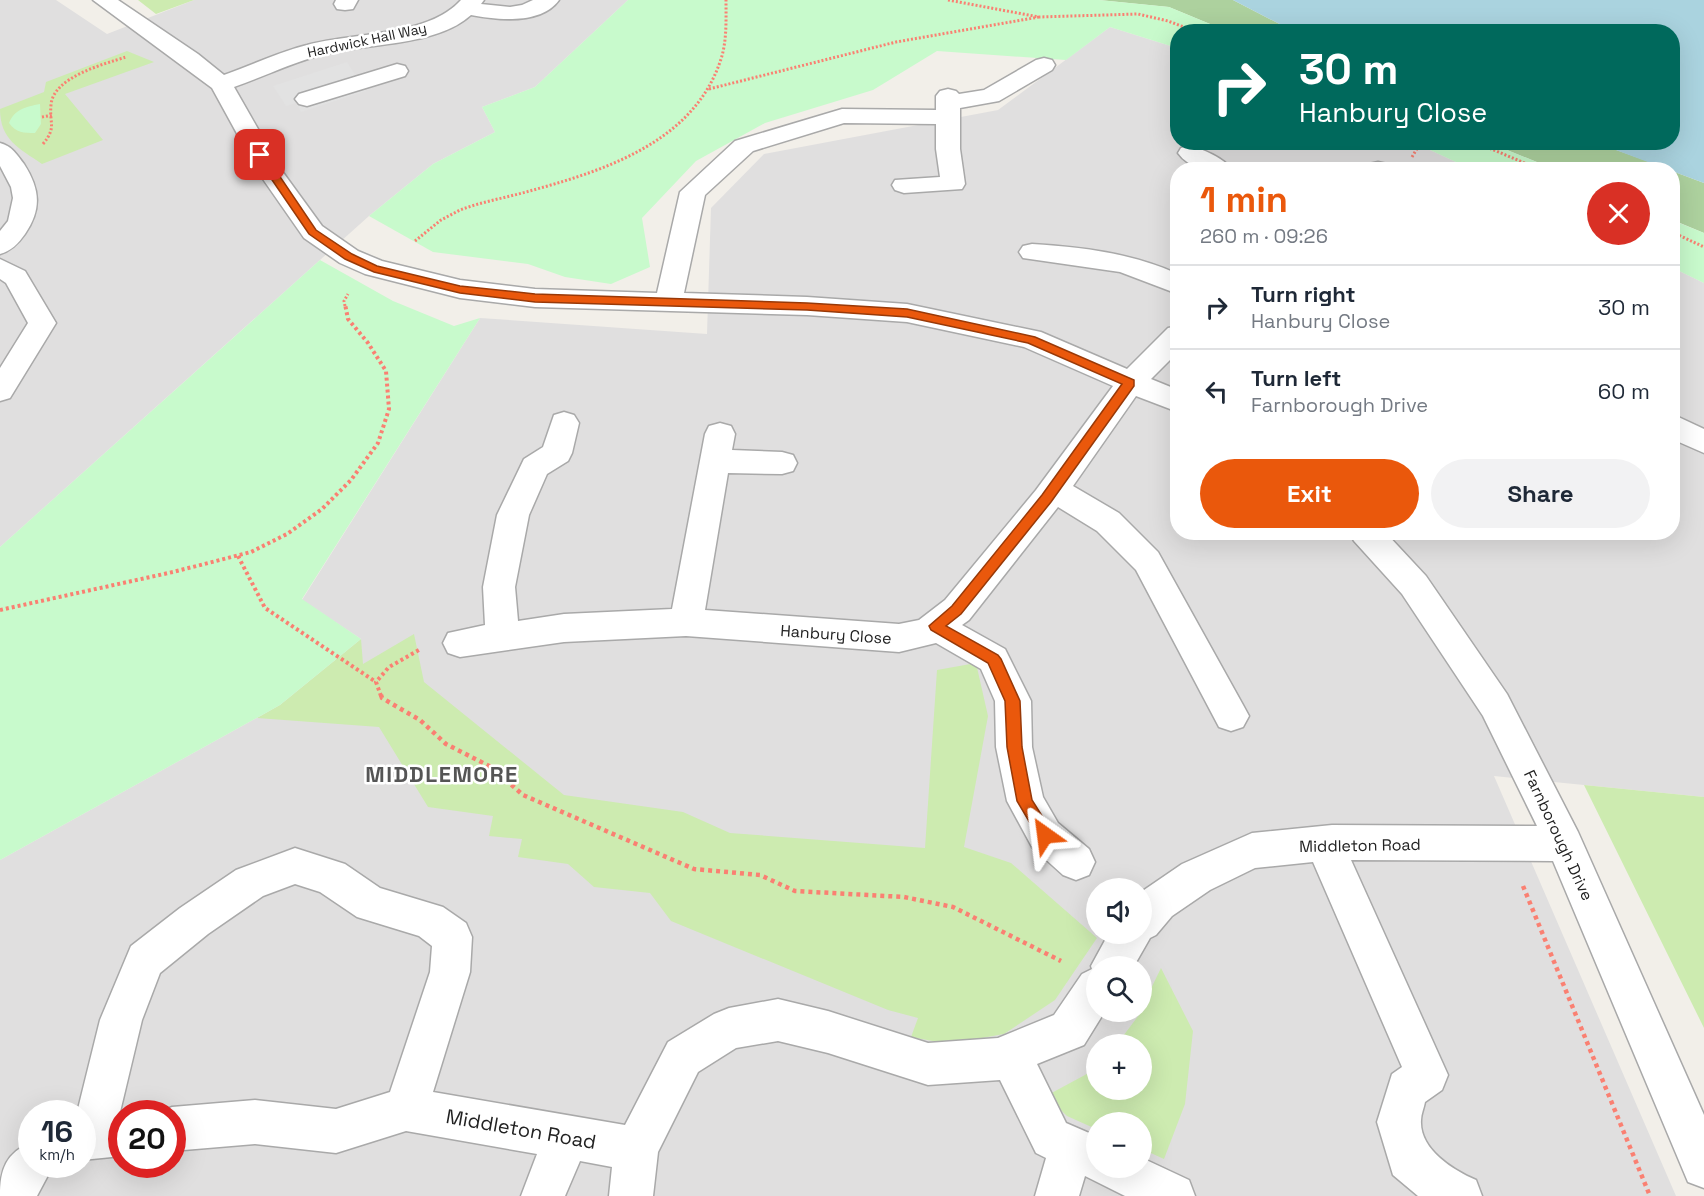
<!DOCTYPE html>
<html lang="en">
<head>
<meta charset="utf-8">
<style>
  :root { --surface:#fff; --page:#f2f2f3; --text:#1f2937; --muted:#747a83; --line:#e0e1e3; --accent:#ea580c }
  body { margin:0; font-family:"Space Grotesk",sans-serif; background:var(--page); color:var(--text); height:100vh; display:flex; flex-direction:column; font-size:22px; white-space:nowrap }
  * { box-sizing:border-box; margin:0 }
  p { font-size:20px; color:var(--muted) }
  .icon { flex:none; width:33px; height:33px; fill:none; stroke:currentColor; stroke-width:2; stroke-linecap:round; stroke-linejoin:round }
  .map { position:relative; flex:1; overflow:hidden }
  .panel { position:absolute; left:1170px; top:162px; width:510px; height:378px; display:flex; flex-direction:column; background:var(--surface); border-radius:24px; box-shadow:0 6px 24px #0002 }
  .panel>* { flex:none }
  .banner { position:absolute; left:1170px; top:24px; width:510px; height:126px; border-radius:24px; box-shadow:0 6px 24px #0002; background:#00695c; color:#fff; overflow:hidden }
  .controls { position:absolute; left:1086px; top:878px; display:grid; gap:12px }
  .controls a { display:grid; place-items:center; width:66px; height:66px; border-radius:50%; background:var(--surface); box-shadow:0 6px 24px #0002; font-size:30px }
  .speed { position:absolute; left:18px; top:1100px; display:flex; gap:12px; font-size:30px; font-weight:700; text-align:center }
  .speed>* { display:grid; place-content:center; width:78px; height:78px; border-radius:50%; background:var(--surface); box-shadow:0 6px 24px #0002; line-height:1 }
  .speed small { font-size:15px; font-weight:400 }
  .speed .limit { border:9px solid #d22; background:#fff; color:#111 }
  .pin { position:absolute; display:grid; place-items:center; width:51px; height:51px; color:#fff; margin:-26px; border-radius:12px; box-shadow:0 3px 9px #0006 }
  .me { position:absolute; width:66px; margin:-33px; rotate:329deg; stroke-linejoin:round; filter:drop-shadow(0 0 4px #0008) }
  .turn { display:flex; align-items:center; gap:21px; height:126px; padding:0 30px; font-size:27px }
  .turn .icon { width:78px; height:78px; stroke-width:2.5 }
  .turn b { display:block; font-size:42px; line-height:51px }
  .round { display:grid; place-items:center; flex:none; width:63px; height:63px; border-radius:32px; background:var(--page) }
  .overview { display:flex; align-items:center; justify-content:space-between; height:102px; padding:0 30px }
  h1 { font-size:36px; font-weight:600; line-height:45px; color:var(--accent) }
  .primary-button { display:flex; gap:12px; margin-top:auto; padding:12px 30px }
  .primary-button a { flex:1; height:69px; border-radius:36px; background:var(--accent); color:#fff; font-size:24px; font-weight:600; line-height:69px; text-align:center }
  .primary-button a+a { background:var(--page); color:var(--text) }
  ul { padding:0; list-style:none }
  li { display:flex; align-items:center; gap:18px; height:84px; padding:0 30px; border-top:2px solid var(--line) }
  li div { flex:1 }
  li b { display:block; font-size:22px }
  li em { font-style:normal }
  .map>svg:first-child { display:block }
  .residential { fill:#e0dfdf; fill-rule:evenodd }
  .grass { fill:#cdebb0 }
  .forest { fill:#add19e }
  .park { fill:#c8facc }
  .parking { fill:#e2e2e2 }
  .water { fill:#aad3df }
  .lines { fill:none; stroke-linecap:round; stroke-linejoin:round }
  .minor-casing { stroke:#a9a9a9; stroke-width:3 }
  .path-far2 { stroke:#fa8072; stroke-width:3; stroke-dasharray:2 2; stroke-linecap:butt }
  .path-far1 { stroke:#fa8072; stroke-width:4; stroke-dasharray:3 3; stroke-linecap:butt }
  .path { stroke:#fa8072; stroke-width:4.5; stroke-dasharray:4 4; stroke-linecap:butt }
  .minor { fill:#fff; fill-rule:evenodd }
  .route { fill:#ea580c; stroke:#983908; stroke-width:1.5 }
  .labels { text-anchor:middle; stroke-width:5; stroke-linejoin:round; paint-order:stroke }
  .far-street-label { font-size:14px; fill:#222; stroke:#fff }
  .street-label { font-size:16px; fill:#222; stroke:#fff }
  .near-street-label { font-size:20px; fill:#222; stroke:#fff }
  .district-label { font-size:22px; font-weight:bold; letter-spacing:1.5px; fill:#555; stroke:#fff }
</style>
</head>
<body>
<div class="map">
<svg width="1704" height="1196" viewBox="0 0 1704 1196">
  <rect width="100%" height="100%" fill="#f2efe9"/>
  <!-- residential -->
  <path class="residential" d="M0 0H56L107 34 194 0H628L535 87 482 107 495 132 433 164 369 216 0 547Z
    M1110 27 1177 48 1178 142 1415 143 1471 169 1178 170V532H1672L1673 268 1704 283V797L1494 776 1676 1196H0V860L280 705 361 639 302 600 480 318 707 334 711 208 764 154 998 110ZM1096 888H1142V933H1096ZM1096 966H1142V1011H1096ZM1096 1044H1142V1089H1096ZM32 1113H82V1164H32ZM122 1113H172V1164H122ZM1096 1122H1142V1167H1096Z"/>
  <!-- grass -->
  <path class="grass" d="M138 0H194L156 14Z
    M127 51 154 62 65 94 103 140 42 164C19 148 0 140 0 109L44 92 46 82Z
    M414 634 424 682 564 795 683 812 730 833 925 848 937 670 976 663 988 716 964 847 1011 863 1097 938 1055 1000 1004 1034 949 1044 911 1037 918 1018 888 1010 671 921 650 893 594 887 568 864 518 857 522 839 489 836 493 816 428 807 379 727 257 718 280 705 361 639 363 664Z
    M1584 785 1704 797V1028Z
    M1161 968 1193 1031 1185 1104 1164 1159 1142 1149V1122H1096V1129L1067 1116 1046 1096 1096 1069V1089H1142V1044H1117L1142 1011V1007Z"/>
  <!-- forest -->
  <path class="forest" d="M1099 0H1233L1293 31H1227L1169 7Z
    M1490 143H1597L1669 169H1554Z
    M1672 171 1704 183V233L1673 220Z"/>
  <!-- park -->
  <path class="park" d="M628 0H1099L1169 7 1227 31 1178 32 1177 48 1110 27 1066 60 937 51 873 90 765 123 696 161 642 218 650 267 611 284 565 277 528 264 433 252 369 216 433 164 495 132 482 107 535 87Z
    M40 104 41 124 35 133C24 133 16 133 9 123 15 109 25 107 40 104Z
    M1415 143H1490L1554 169H1471Z
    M1672 220 1704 233V283L1673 268Z
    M320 260 393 301 454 326 480 318 302 599 361 639 280 705 0 860V547Z"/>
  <!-- parking -->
  <path class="parking" d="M347 62 366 91 301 112 296 103 286 106 273 86Z"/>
  <!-- water -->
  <path class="water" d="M1233 0H1704V183L1597 143 1672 142V32L1293 31Z"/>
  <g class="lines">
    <!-- minor casing -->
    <g class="minor-casing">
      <path id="minor" d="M93 0H118L198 54 224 75C252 65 279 52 307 45 354 32 428 37 461 0H484L481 4 510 7 522 5 533 0H559C541 25 497 20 471 15 436 47 365 43 321 55 291 63 263 77 234 87L282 171 322 226 358 251 382 261 460 280 535 289 657 293 680 192 735 141 842 109 936 110V96L940 91 948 89 956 91 959 94 984 90 1036 60 1044 58 1052 60 1055 65 1052 70 999 101 960 108V149L965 184 962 189 904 193 895 190 892 185 895 180 940 177 936 149V124L844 123 753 151 705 195 684 293 807 297 907 304 1041 332 1127 369 1168 328 1178 326V352L1151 379 1178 390V412L1136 396 1073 486 1119 513 1158 552 1243 705 1249 716 1243 727 1231 731 1219 727 1136 570 1097 531 1058 507 969 620 962 625 1005 649 1031 701 1032 747 1043 797 1058 823 1089 849 1095 862 1089 875 1076 880 1063 875 1032 847 1007 801 996 747 995 701 981 669 936 643 899 652 686 636 564 642 460 657 448 653 443 643 448 633 485 625 483 587 497 515 524 459 543 447 554 415 564 412 574 415 579 423 572 453 568 461 547 474 529 515 515 587 518 621 564 614 672 609 705 434 709 426 720 423 731 426 735 434 732 450 782 452 793 455 797 463 793 471 782 474 728 473 705 610 899 624 919 620 945 600 1036 490 1113 386 1024 347 907 322 807 315 535 307 460 298 365 274 340 263 304 238 258 172 212 88Z
        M336 0H358L353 9 345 10 337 9 334 4Z
        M397 64 405 66 408 71 405 76 307 106 299 104 295 99 299 94Z
        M0 143C12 146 17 155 24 164 40 189 42 209 25 234 18 244 11 251 0 254V231L8 221 13 198 11 187 0 166Z
        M1190 146C1203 149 1224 158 1232 170 1212 170 1191 171 1178 153L1181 148Z
        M1378 162 1387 164 1390 170H1366L1369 164Z
        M1032 244C1082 247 1131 253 1178 274V294L1120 272 1023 258 1019 252 1023 246Z
        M0 259 25 271 56 323 10 398 0 401V368L28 323 6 283 0 279Z
        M1672 414 1704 429V453L1672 439Z
        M1349 532H1385L1426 576 1507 694 1578 832 1704 1115V1188L1688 1182 1553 861 1351 860 1448 1075 1442 1090 1425 1102C1424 1108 1421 1114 1421 1120 1419 1149 1453 1170 1476 1180L1482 1196H1418L1393 1175 1377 1122 1392 1074 1402 1067 1313 862 1255 868 1210 890 1172 916 1156 935 1150 938 1134 966H1096V1011H1105L1084 1045 1037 1064 1066 1123 1096 1136V1167H1142V1158L1189 1180 1195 1196H1125L1085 1176 1079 1196H1035L1046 1158 1036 1153 1000 1080 928 1085 828 1053 778 1041 736 1048 698 1072 658 1152 653 1196H609L612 1167 580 1161 565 1196H521L537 1154 406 1131 336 1153 255 1144 172 1151V1113H158L172 1107 255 1100 336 1109 390 1092 430 972 432 946 419 936 357 917 320 892 295 884 263 896 208 934 160 973 142 1020 120 1112 124 1113H122V1156L82 1160V1113H77L100 1020 131 946 180 908 236 870 295 848 345 864 380 888 443 907 466 923 472 937 470 972 433 1092 625 1125 668 1042 714 1014 729 1008 778 999 828 1011 928 1043 998 1038 1054 1015 1082 974 1092 969 1091 966 1109 933H1142V893L1144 890 1182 864 1252 833 1332 825 1537 826 1483 716 1402 594 1354 541Z
        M32 1142V1164H54L37 1196H0C0 1169 6 1153 32 1142Z"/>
    </g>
    <!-- path-far2 -->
    <path class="path-far2" d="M948 0 1039 17 1138 14 1168 21 1197 32
      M709 89 896 42 1039 17
      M42 117 53 115
      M1475 142 1541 170
      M43 144C57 127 49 124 51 105 53 77 104 64 126 57
      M1412 157 1421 142
      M1672 232 1704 247
      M415 241 441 220 460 210C481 202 504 198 526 192 603 171 694 143 721 59 727 41 726 19 726 0
      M345 306 344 301 348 294"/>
    <!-- path-far1 -->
    <path class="path-far1" d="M238 556 265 608 376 682
      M0 610 173 572 251 552 287 534 322 509 351 480 378 443 389 409 386 371 368 343 348 319 345 304
      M381 696 376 682 389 667 419 650"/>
    <!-- path -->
    <path class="path" d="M381 695 382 698 420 720 446 744 491 767 523 795 694 869 760 875 795 891 904 897 953 907 1061 961
      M1523 886 1650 1196"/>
    <!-- minor -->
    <use href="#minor" class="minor"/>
  </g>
  <!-- route -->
  <path class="route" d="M257 153H264L316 230 352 254 377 266 460 286 535 294 807 303 907 309 1035 337 1134 380V386L1051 502 961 614 946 626 998 655 1001 659 1020 701 1022 747 1032 800 1051 830 1053 835 1051 840 1045 843 1040 840 1017 801 1007 747 1005 701 988 663 931 630 929 626 952 606 1042 495 1122 384 1028 343 907 317 807 310 535 302 460 293 374 272 345 259 309 234 255 155Z"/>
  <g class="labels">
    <!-- far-street labels -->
    <g class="far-street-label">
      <text transform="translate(367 40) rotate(-12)" y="5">Hardwick Hall Way</text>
    </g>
    <!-- street labels -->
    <g class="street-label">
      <text transform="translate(836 634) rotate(4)" y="6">Hanbury Close</text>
      <text transform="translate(1559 835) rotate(65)" y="6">Farnborough Drive</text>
      <text transform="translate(1360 845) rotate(-1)" y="6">Middleton Road</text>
    </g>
    <!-- near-street labels -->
    <g class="near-street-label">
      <text transform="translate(521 1129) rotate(10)" y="7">Middleton Road</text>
    </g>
    <!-- district labels -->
    <g class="district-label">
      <text x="442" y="782">MIDDLEMORE</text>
    </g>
  </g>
</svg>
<div class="controls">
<a><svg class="icon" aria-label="sound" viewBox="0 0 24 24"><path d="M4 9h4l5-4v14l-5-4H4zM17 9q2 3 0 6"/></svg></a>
<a><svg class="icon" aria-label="search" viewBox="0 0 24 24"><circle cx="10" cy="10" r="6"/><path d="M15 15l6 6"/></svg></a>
<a>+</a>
<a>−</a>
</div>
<div class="speed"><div>16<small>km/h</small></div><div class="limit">20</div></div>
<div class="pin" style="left:260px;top:155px;background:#d93025"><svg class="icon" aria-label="arrive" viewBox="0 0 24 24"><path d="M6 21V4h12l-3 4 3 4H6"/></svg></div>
<svg class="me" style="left:1045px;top:835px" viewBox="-20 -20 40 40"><path d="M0-17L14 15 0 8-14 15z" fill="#ea580c" stroke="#fff" stroke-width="4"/></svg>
<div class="banner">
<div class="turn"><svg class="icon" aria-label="right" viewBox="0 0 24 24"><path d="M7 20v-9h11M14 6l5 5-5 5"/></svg><div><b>30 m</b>Hanbury Close</div></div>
</div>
<section class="panel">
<div class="overview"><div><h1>1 min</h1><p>260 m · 09:26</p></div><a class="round" style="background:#d93025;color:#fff"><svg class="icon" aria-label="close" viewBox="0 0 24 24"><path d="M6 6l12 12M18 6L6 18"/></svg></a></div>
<ul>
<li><svg class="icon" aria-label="right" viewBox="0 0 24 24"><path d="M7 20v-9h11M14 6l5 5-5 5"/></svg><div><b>Turn right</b><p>Hanbury Close</p></div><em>30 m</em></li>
<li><svg class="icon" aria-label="left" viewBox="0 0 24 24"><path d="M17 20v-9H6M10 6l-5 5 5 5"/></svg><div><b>Turn left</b><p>Farnborough Drive</p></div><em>60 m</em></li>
</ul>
<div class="primary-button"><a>Exit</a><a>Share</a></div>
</section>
</div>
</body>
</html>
